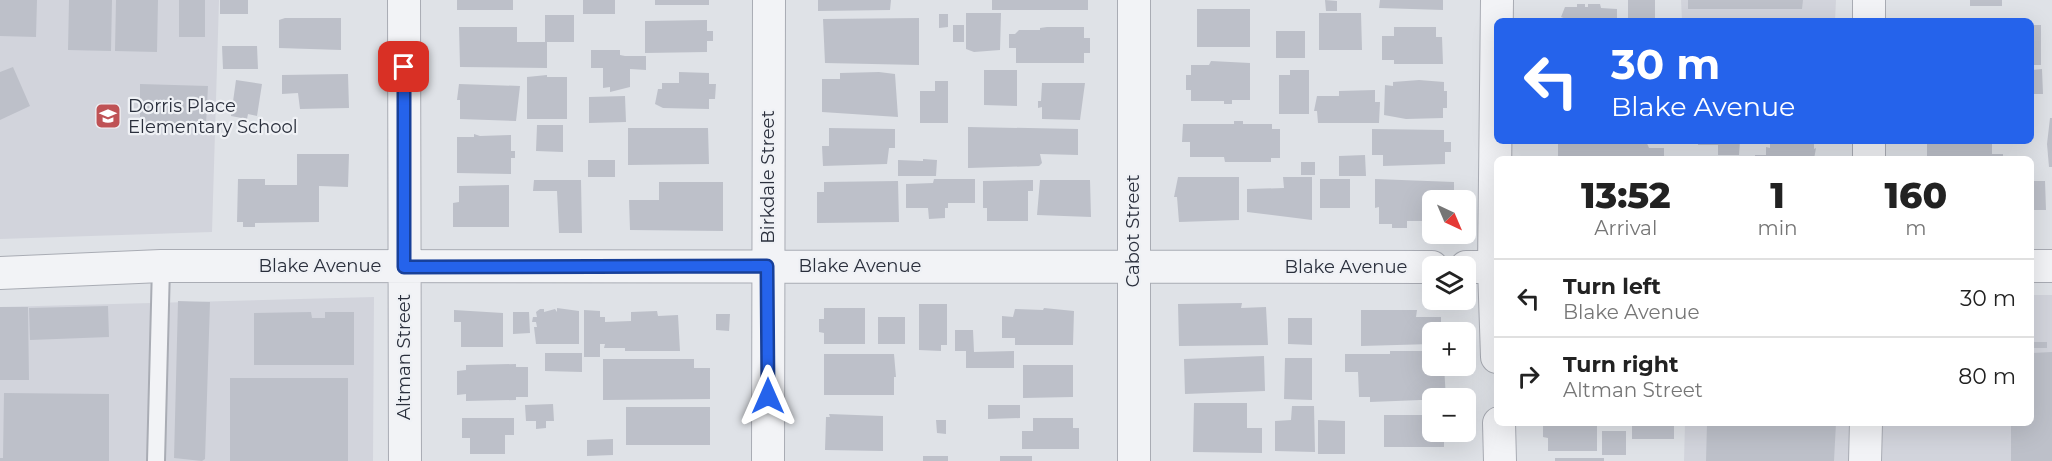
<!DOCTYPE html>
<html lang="en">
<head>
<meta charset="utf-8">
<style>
  :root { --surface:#fff; --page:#f6f6f6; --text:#222; --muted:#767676; --line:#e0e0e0 }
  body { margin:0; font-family:Montserrat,sans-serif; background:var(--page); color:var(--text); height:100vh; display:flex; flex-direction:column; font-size:22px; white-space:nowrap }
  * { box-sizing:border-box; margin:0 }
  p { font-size:20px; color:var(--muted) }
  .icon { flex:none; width:33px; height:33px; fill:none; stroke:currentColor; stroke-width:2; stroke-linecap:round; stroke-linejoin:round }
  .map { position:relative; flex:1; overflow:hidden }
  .drawer { position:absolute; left:1494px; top:156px; width:540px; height:270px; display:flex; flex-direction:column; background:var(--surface); border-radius:9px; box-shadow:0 6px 24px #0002 }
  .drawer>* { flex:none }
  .banner { position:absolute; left:1494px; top:18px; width:540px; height:126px; border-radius:9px; box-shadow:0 6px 24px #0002; background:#2563eb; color:#fff; overflow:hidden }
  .needle { width:39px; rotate:136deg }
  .tools { position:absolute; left:1422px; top:190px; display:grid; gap:12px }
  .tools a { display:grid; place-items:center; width:54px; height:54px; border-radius:9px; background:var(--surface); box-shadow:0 6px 24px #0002; font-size:30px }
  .pin { position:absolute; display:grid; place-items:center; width:51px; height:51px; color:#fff; margin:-26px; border-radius:12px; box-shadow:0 3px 9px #0006 }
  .me { position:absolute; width:66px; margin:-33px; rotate:0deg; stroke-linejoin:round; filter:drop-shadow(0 0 4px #0008) }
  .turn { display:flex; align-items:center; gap:21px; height:126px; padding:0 18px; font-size:27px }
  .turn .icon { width:78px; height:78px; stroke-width:2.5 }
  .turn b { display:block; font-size:42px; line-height:51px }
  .eta { display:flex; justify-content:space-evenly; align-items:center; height:102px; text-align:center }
  .eta b { font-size:36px; font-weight:800; line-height:42px }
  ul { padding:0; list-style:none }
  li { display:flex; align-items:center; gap:18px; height:78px; padding:0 18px; border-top:2px solid var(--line) }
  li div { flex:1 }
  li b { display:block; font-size:22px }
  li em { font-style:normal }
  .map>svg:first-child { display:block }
  .built { fill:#d2d4dc }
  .building { fill:#bdc0c9 }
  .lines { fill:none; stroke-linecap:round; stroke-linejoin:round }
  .service-casing { stroke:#a9acb4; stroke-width:20 }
  .minor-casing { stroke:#a9acb4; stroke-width:34 }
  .service { stroke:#f2f3f6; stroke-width:16 }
  .minor { stroke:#f2f3f6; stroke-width:32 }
  .route-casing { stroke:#184099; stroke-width:15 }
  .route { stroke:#2563eb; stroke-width:10 }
  .labels { text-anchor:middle; stroke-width:4.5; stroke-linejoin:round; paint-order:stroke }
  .poi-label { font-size:18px; fill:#2a2f3c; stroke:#eff1f5; text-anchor:start }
  .street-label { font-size:18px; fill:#2a2f3c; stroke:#eff1f5 }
</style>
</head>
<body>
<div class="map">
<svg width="2052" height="461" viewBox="0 0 2052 461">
  <rect width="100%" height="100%" fill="#dfe2e7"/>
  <!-- built -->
  <path class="built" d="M0 0H219L212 232 0 239Z
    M1681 0H1836L1835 21H1682Z
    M2031 295H2052V461H1684L1685 423H2031Z
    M374 297 373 461H0V307Z"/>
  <!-- building -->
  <path class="building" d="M0 0H37L36 37 0 36Z
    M69 0H112L111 51 68 50Z
    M116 0H158L157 52 115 51Z
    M179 0H205V37H179Z
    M220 0H248V14H220Z
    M457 0H513V10H457Z
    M583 0H615V14H583Z
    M655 0H709V5H655Z
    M818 0H891L890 10 818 11Z
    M992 0H1088V10H992Z
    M1325 0 1337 1V11H1326Z
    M1380 0H1443V10L1379 8Z
    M1628 0H1655V20L1628 21Z
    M1688 0H1803L1802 9H1688Z
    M1970 0H2002V6H1970Z
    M1577 4H1585V7H1588V4H1600L1601 8 1617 9V21H1571L1561 17 1565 7H1577Z
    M1197 9H1250V47H1197Z
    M966 13H1001L1000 50 974 52 966 49Z
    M1319 13H1361L1362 50H1319Z
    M939 14H948V27L939 28Z
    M545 15H574V42H547V68L460 67 459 27H517V42H545Z
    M285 18H341V50L279 48V20Z
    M919 18V65L825 63 823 19Z
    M707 20V31H713V41H707V52L645 53V21Z
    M953 25H964V42H953Z
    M2031 25H2041V65H2031Z
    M1047 27H1084V38H1090V53H1084V63H1016V48H1009V34H1015L1019 30H1040V28Z
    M1394 27H1436V37H1442L1443 64H1394V60H1382V36H1394Z
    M1276 31H1305V58H1276Z
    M222 46H257L258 69H223Z
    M591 50H620V55L625 56H646V70L630 69V87L610 92V87L603 88V68H591Z
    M1211 61 1250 63V100H1232V104H1224V101H1191V90H1186V75H1191V65H1209Z
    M13 67 30 106 0 120V72Z
    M2042 69 2043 94H2031V70Z
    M984 70H1017V106L984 105Z
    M1290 70H1309V114H1279V75H1290Z
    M679 72 709 73V84H716L715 99H709V109L663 108 655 104 658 89H662V83H679Z
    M879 72 895 74 898 117 822 112V79H840V73Z
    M348 74 349 108 300 109 298 93 282 94V75Z
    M547 75V77H567V119H527V77Z
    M236 80 262 84 257 116 248 114 247 119 231 116Z
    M1419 80 1444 82V91H1447V108H1443V118L1406 119 1384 115 1385 85 1393 86V82Z
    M935 81H948V123H920V91H935Z
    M1042 83H1085L1080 120 1042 119V107L1038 108V101H1041Z
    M140 84 208 86 206 124 140 123Z
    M459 84 520 86 516 121 460 119V100H457Z
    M1375 90V102H1380L1379 123H1318L1317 111H1314L1317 96H1339V91Z
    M625 96 626 122 589 123V97Z
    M2050 118H2052V167H2049L2047 144Z
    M1234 121H1243V124H1272V129H1280V158H1271V162H1225L1224 157H1190V142H1182L1183 124H1234Z
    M537 125H563V152L536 151Z
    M968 127 1078 129V155L1040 154 1042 163 1039 166 968 168Z
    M628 128H708L709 164 628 165Z
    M829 128 895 129V148H889L887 164 823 166 822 146H829Z
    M1372 129 1444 130V142H1451V152H1445V164L1383 166V155H1372Z
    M474 134 480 136 511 135V151H515V158H511V174L457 173V137H474Z
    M1558 141H1646L1649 148H1664V159H1558Z
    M1698 141H1740L1739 155H1718V145H1698Z
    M1930 141H1992V154H2003V159H1930L1927 157V144Z
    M1814 143V149L1816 148 1814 159H1755V155H1766V147L1770 148V144Z
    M297 154H349L348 187 319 186V222L255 223V227H243V222H237L238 179H265V185H297Z
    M1365 155 1366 176H1339V156Z
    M923 159 937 160 936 176H898V160L923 161Z
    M588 160H615V177H588Z
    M1301 162H1315V175H1301Z
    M1178 177H1239V220L1179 222 1177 197H1174Z
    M1283 177H1312V220L1247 212V189L1284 188Z
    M934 179H975V203H948V208H945V218L929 219 928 208H906V184L933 183Z
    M1320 179H1350V208H1320Z
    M1375 179 1454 182V201H1432V215L1423 216V221H1407V228H1392V224H1379V207L1375 208Z
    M534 180H581L582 233H559L557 191H533Z
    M1033 180V191H1028V221H987V208H983V181Z
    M1040 180H1090L1091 217 1037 215Z
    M898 181 899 222 817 223V192H824V182Z
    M2031 181H2045L2046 210H2031Z
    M659 182H723V231L630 230 629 200H659Z
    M509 185V227H453V203L459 202V186Z
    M178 301 210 302 205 459 202 461 174 458Z
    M1242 303 1241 308 1266 307 1268 345 1179 346 1178 304Z
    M919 304H947V345H941V351L919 350Z
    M108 306 109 337 30 340 29 308Z
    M0 307H28L29 380H0Z
    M557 308 579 311V344H536L534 327H537L536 322H532L533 317H537L536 312 540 309H544V312L555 309 557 312Z
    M824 308H865V344H824V333L819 332V319H824Z
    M1044 308 1074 311 1073 345H1015V338H1002V316L1013 317 1015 309 1043 310Z
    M454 310 503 313V347H461V322H454Z
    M584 310 600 311V317H605V322L631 321V312L657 311 658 316 678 315 680 351H625V348H604L605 344H600V357H584Z
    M1361 310H1417L1416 317H1441V333H1432V344L1361 346Z
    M311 312 312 318H325V312H354V365H254V313Z
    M513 312H529L530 333 513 334Z
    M716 314H730L729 331 716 330Z
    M878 317H905V344H878Z
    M1288 318H1312V345L1288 344Z
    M955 330H973L974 352 1014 351V368H966V351H955Z
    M2031 342H2047V348H2031Z
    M1390 351H1432V366H1444L1446 399 1370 402V397H1359L1358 372H1345V354H1390Z
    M2052 352V461H2011V423H2031V353Z
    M545 353H582V372L545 371Z
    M824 354H894L896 377H894V395H824Z
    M1264 356 1265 391 1185 394 1184 359Z
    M1285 358H1312V400L1284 399Z
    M603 359H694V368H710V399L603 400Z
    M516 364V367H528V397H516V400L466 401V394L457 395V371L466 370V365Z
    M1023 365H1073V397L1023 398Z
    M230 378H348V461H230Z
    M4 393 109 394V461H0V458H3Z
    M1194 403H1247V428H1262V453L1193 452Z
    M553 404 554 421H546V428L536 429V421H526L525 405Z
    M988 405H1020V418L988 419Z
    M1292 406H1314L1315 452 1275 451V421L1291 420Z
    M626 407H710V445H626Z
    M829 414 883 416V451L825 450 826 417H830Z
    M1384 415H1432V432H1451V436H1444V447H1384Z
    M462 418H514V435H505V454H470V438H462Z
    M1033 418H1073V428H1079V449H1022V431H1033Z
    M936 420H946V434L937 433Z
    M1318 420 1345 421V454H1318Z
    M1543 423H1597V451H1548V438L1543 437Z
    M1632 423H1674V439H1632Z
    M1707 423H1836L1834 461H1706Z
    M1602 431H1626V455H1602Z
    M613 439V455L587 456V440Z
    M923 456H948V461H923Z
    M1000 456H1032V461H1000Z
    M1555 458H1604V461H1555Z"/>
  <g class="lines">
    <!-- service casing -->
    <g class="service-casing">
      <path id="service" d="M156 461 161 266"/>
    </g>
    <!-- minor casing -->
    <g class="minor-casing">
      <path id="minor" d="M404 0 405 461
        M1134 0V461
        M1497 0 1494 267 1497 357
        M1869 21V0
        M1869 159V141
        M2031 266H2052
        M1466 267H1497
        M0 273 161 266 1432 267
        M1499 423 1500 461
        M768 461 769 0
        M1865 461 1866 423"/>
    </g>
    <!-- service -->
    <use href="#service" class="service"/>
    <!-- minor -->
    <use href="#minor" class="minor"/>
  </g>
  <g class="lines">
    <!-- route casing -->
    <g class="route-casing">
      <path id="route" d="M404 67V267L767 266 768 396"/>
    </g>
    <!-- route -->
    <use href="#route" class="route"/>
  </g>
  <!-- icons -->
  <defs>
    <g id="school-square" transform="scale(1.35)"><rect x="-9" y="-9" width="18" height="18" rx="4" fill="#bf5255" stroke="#eff1f5"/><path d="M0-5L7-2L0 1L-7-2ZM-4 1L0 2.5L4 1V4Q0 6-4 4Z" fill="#fff"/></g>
  </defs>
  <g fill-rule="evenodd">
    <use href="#school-square" x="108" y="116"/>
  </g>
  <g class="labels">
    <!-- poi labels -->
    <g class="poi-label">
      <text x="128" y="112">Dorris Place<tspan x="128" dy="21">Elementary School</tspan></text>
    </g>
    <!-- street labels -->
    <g class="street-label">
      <text transform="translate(768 177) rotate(-90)" y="6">Birkdale Street</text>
      <text transform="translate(1133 231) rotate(-90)" y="6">Cabot Street</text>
      <text x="320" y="272">Blake Avenue</text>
      <text x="860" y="272">Blake Avenue</text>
      <text x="1346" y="273">Blake Avenue</text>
      <text transform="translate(404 357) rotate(-90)" y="6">Altman Street</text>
    </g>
  </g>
</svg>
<div class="tools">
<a><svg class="needle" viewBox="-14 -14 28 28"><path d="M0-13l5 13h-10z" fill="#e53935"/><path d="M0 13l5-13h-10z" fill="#767676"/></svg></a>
<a><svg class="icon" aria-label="layers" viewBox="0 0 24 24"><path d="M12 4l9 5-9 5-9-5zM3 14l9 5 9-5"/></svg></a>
<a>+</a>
<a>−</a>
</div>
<div class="pin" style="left:404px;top:67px;background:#d93025"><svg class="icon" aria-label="arrive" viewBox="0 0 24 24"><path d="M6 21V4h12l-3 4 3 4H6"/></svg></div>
<svg class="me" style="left:768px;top:396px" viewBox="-20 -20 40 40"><path d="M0-17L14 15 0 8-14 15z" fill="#2563eb" stroke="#fff" stroke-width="4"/></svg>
<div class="banner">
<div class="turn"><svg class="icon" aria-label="left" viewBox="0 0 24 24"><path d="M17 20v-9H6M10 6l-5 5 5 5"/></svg><div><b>30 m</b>Blake Avenue</div></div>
</div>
<section class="drawer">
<div class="eta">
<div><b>13:52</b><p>Arrival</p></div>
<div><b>1</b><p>min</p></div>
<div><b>160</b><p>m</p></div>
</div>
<ul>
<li><svg class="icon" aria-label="left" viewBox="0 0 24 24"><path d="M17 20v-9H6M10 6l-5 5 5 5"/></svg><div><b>Turn left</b><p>Blake Avenue</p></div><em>30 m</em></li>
<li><svg class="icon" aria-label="right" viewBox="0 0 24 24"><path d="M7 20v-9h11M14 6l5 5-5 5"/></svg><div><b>Turn right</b><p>Altman Street</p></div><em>80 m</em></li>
</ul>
</section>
</div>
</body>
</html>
